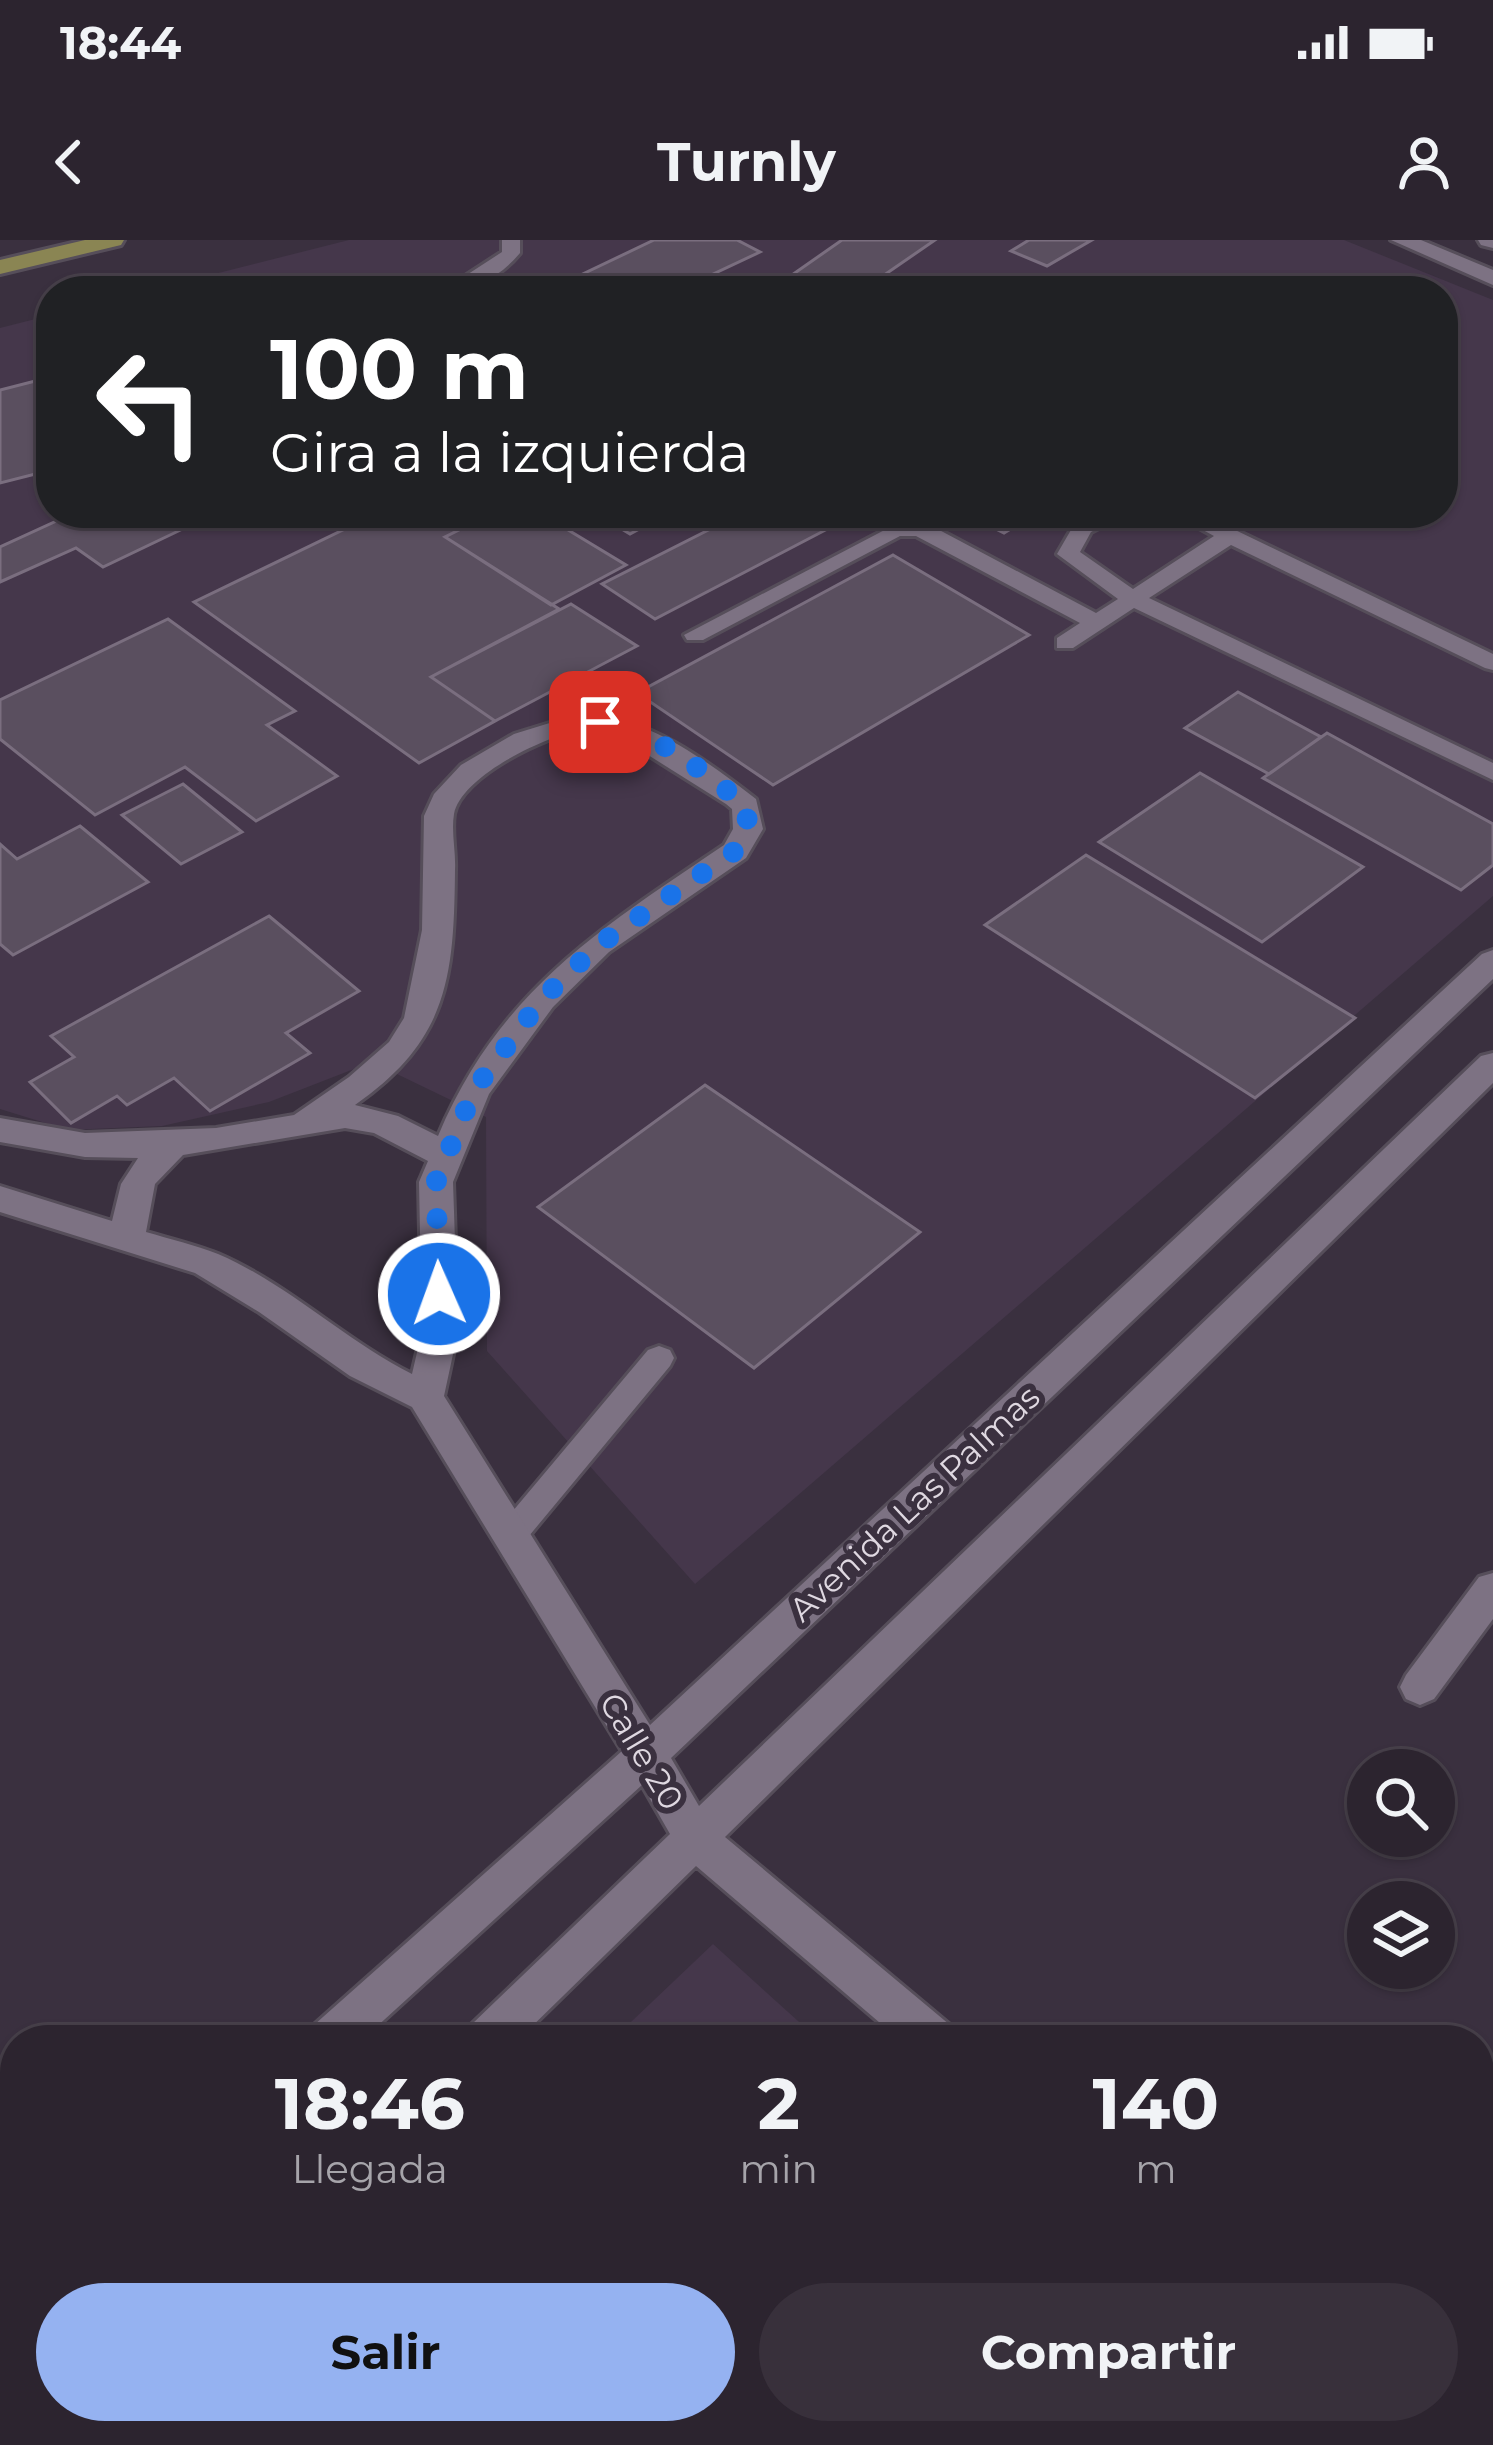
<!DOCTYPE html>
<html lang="es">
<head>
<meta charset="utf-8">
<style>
  :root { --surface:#2c242f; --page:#38303b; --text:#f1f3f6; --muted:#a6a4aa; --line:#48414b; --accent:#95b2f1 }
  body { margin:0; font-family:Montserrat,sans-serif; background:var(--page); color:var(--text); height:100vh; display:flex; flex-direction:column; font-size:45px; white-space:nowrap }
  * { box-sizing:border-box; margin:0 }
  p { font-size:39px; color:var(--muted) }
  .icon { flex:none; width:66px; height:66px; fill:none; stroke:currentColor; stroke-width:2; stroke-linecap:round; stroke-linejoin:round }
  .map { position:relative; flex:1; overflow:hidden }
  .side { position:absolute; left:0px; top:1785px; width:1494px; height:420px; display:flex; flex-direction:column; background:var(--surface); border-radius:48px 48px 0 0; box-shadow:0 3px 9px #0004,0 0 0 3px var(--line) }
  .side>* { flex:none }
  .banner { position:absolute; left:36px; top:36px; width:1422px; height:252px; border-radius:48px; box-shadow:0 3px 9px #0004,0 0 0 3px var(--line); background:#202124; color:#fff; overflow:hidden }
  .tools { position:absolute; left:1347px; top:1509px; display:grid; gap:24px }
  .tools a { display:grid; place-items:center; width:108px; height:108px; border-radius:50%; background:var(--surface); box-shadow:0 3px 9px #0004,0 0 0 3px var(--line); font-size:60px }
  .pin { position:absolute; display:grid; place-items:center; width:102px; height:102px; color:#fff; margin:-51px; border-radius:24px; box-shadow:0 6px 18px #0006 }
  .me { position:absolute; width:132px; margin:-66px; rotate:358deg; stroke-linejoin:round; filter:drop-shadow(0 0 9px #0008) }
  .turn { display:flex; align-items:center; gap:42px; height:252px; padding:0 36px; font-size:54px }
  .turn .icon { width:156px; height:156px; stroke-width:2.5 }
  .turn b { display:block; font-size:84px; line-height:102px }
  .eta { display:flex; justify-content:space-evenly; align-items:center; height:204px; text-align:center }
  .eta b { font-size:72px; font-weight:700; line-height:84px }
  .action { display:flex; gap:24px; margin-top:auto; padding:24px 36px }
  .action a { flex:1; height:138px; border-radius:72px; background:var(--accent); color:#111; font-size:48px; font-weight:700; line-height:138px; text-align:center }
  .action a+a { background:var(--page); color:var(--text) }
  .status { display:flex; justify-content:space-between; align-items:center; height:84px; padding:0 60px; background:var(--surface); direction:ltr }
  .status svg { height:33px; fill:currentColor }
  header { display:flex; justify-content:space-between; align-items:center; height:156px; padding:0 36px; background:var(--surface); font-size:54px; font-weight:700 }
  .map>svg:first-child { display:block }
  .built { fill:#45374b }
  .building { fill:#5a4f5f; stroke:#7a6e7f; stroke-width:3 }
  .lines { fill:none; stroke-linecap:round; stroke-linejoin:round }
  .service-casing { stroke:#564e5a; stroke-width:6 }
  .minor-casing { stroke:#564e5a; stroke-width:6 }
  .secondary-casing { stroke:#564e5a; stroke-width:6 }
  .primary-casing { stroke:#564e5a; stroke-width:6 }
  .service { fill:#7d7283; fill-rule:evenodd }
  .minor { fill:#7d7283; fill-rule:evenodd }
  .secondary { fill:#7d7283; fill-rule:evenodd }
  .primary { fill:#8a8553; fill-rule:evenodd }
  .route { stroke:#1a73e8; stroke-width:21; stroke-dasharray:0 37.8 }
  .labels { text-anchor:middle; stroke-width:12; stroke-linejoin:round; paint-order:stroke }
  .street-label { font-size:33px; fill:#dfd8e1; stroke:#3a303f }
</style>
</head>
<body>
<div class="status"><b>18:44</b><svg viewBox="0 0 49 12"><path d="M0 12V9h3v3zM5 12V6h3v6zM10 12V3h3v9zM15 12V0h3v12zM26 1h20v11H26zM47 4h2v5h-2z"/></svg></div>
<header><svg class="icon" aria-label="back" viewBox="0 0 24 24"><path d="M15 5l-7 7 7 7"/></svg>Turnly<svg class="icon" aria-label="person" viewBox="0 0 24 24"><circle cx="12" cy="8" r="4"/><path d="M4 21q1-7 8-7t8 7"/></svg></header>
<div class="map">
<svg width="1493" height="2205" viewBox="0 0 1493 2205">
  <rect width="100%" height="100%" fill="#3a303f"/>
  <!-- built -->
  <path class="built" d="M349 0H1344L1493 60V656L695 1344 487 1111 486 877 372 822 269 862 162 886 68 890 0 869V88L51 75V273H1443V51H147Z
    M713 1704 819 1800H612Z
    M204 2190H1245L1262 2205H188Z"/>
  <!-- building -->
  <path class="building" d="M654 0H737L760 12 677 51H547Z
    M842 0H935L861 51H769Z
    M1029 0H1092L1047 26 1011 11Z
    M51 137V230L0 243V150Z
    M74 273H216L103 327 76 308 0 342V307Z
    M378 273H493L445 297 559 369 431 437 495 481 419 523 194 362Z
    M493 273H540L626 325 551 365 445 297Z
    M595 273H669L630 294Z
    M742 273H858L655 379 602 344Z
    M964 273H1037L1004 293Z
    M893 315 1029 395 773 545 637 453Z
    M571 364 637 406 495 481 431 437Z
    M168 379 295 471 267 485 337 536 256 581 185 527 95 575 0 499V460Z
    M1238 452 1321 497 1269 534 1185 488Z
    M1327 493 1493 584V625L1461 650 1263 538Z
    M1200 533 1363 627 1262 702 1099 602Z
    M183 544 242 592 181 624 122 575Z
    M80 586 148 642 13 715 0 704V604L17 619Z
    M1086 615 1355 778 1255 858 985 685Z
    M269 676 359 751 286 793 310 813 210 871 174 838 127 865 117 856 71 883 30 842 74 817 51 796Z
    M705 845 920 992 754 1128 538 967Z"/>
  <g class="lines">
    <!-- service casing -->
    <g class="service-casing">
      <path id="service" d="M502 0H520V13C500 37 474 51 442 51L502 12Z
        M1098 273H1127L1091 292 1080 312 1133 349 1214 296 1172 273H1200L1493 414V430L1485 428 1231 305 1149 358 1493 523V540L1134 368 1073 408H1057V398L1080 383 916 296H900L703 400H687L684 395 896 284H928L1096 373 1118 359 1057 314 1075 283Z
        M659 1106 670 1110 674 1118 670 1126 524 1302 513 1306 502 1302 497 1293 502 1284 648 1110Z"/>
    </g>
    <!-- minor casing -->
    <g class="minor-casing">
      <path id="minor" d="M582 473C648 477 706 520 756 559L763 589 746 618 609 712 553 767 489 854 453 942 458 1091 444 1156 650 1485 1482 714 1493 710V739L671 1518 699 1566 1481 816 1493 813V843L725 1597 950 1785 956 1800H900L696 1626 518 1800H465L471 1785 670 1594 642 1545 362 1800H308L314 1785 622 1511 412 1167 350 1136 259 1072 195 1033 0 972V946L112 981 121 944 138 918 85 917 0 902V878L85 893 216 888 294 875 349 837 389 802 404 778 422 690 424 576 434 554 461 525 514 494ZM582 490 629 503 726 564 732 569 733 589 724 605C600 689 499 751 438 896L398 876 355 865C448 800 454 738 455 630 456 612 451 592 454 574 461 536 547 495 582 490ZM345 888 374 893 428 921 419 942 422 1091 412 1134C344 1100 288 1044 218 1014 195 1005 170 999 146 992L155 944 183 915Z
        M1493 1333V1379L1434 1459 1420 1465 1406 1459 1400 1447 1406 1435 1479 1337Z
        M1493 2052V2113L1479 2119V2058Z
        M15 2061V2116L0 2122V2067Z
        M42 2190H101L95 2205H36Z
        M1365 2190H1426L1432 2205H1371Z"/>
    </g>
    <!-- secondary casing -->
    <g class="secondary-casing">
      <path id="secondary" d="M1391 0H1421L1493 30V45Z
        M1478 0H1493V8L1481 5Z"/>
    </g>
    <!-- primary casing -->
    <g class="primary-casing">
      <path id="primary" d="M85 0H124L121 5 0 34V20Z"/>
    </g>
    <!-- service -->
    <use href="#service" class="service"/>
    <!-- minor -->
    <use href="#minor" class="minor"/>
    <!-- secondary -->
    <use href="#secondary" class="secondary"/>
    <!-- primary -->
    <use href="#primary" class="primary"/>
  </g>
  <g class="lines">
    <!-- route -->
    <path class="route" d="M439 1054 436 942 474 850 542 759 598 705 735 611 748 589 746 566C706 533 652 489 600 482"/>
  </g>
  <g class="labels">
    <!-- street labels -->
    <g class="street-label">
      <text transform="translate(914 1263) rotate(-43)" y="12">Avenida Las Palmas</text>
      <text transform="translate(642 1511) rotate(59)" y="12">Calle 20</text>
    </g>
  </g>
</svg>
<div class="tools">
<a><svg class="icon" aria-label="search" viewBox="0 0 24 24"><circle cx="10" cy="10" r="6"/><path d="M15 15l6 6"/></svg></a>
<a><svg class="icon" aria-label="layers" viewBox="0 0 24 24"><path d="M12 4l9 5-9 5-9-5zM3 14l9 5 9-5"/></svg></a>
</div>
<div class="pin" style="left:600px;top:482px;background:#d93025"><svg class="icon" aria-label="arrive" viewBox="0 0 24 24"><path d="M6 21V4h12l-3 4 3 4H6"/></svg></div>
<svg class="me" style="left:439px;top:1054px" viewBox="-20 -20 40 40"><circle r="17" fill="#1a73e8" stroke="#fff" stroke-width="3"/><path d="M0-11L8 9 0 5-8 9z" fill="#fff"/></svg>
<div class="banner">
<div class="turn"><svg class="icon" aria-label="left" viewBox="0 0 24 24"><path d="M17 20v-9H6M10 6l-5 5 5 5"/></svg><div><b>100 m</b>Gira a la izquierda</div></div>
</div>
<section class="side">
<div class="eta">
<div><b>18:46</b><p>Llegada</p></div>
<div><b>2</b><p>min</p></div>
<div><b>140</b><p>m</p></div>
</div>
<div class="action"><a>Salir</a><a>Compartir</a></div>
</section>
</div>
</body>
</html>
